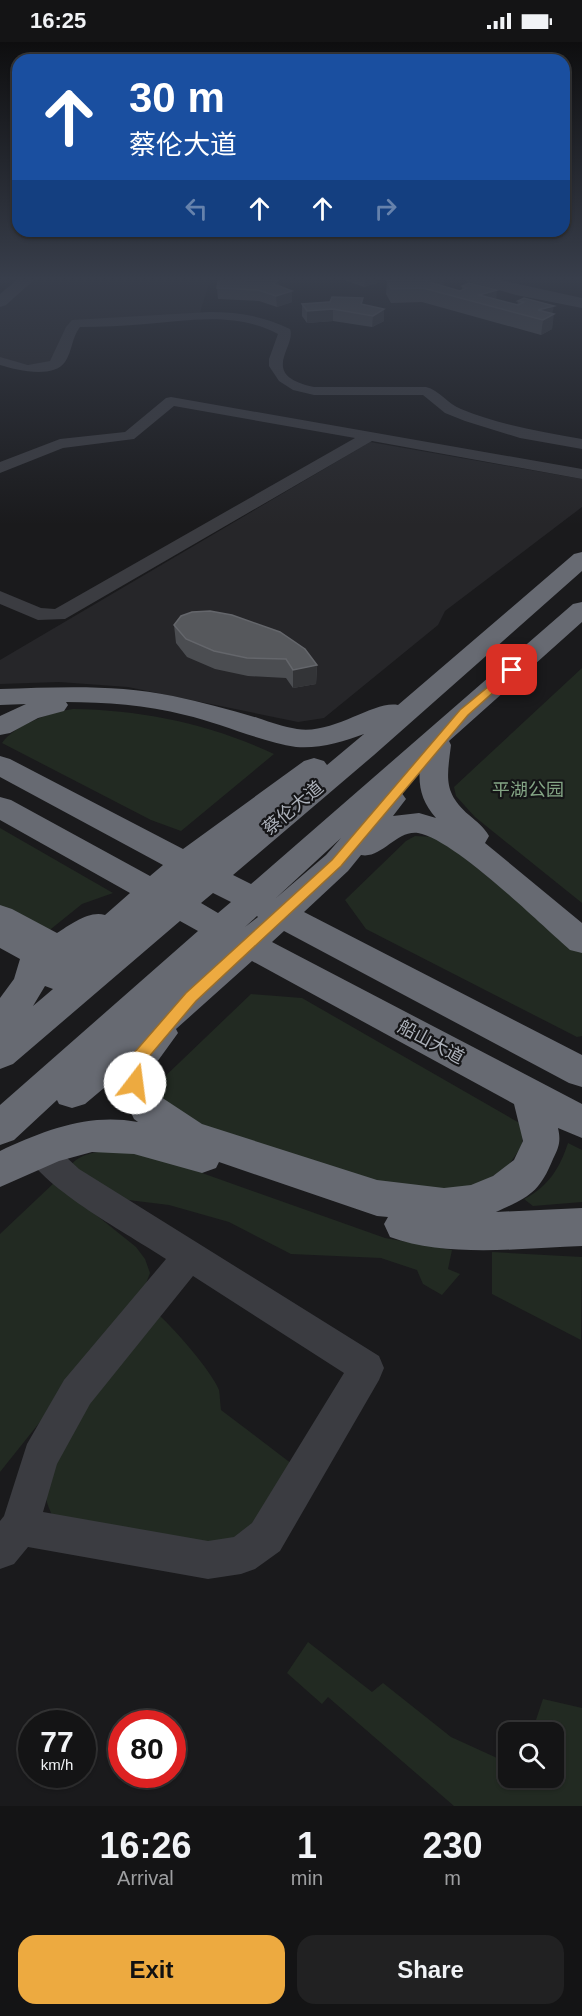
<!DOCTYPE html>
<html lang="en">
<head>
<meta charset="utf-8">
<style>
  :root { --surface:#141415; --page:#212122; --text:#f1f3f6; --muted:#9d9ea0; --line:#333334; --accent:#edaa40 }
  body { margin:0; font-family:Helvetica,"Noto Sans SC",sans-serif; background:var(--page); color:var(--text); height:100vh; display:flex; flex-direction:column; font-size:22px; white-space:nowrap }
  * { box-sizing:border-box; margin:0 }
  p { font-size:20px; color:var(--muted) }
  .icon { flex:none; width:33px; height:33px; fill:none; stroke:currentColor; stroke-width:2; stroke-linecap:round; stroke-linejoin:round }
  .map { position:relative; height:1764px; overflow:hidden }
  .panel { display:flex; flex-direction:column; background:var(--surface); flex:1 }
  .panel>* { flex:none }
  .top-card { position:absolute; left:12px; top:12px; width:558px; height:183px; border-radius:18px; box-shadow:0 2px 4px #0004,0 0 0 2px var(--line); background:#1a4fa0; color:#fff; overflow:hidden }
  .tools { position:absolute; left:498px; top:1680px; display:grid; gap:12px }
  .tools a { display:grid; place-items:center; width:66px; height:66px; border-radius:12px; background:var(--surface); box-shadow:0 2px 4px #0004,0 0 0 2px var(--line); font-size:30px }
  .speed { position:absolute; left:18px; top:1668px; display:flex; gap:12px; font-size:30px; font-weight:700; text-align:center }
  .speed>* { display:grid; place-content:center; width:78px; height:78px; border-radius:50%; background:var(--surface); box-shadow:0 2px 4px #0004,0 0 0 2px var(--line); line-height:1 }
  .speed small { font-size:15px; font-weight:400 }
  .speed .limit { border:9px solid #d22; background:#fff; color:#111 }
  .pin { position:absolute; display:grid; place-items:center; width:51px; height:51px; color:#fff; margin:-26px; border-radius:12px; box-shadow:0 3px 9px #0006 }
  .me { position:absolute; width:66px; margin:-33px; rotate:15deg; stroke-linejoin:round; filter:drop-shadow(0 0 4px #0008) }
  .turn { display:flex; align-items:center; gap:21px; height:126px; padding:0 18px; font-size:27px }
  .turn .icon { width:78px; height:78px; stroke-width:2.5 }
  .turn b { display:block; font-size:42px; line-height:51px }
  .lanes { display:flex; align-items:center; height:57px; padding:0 18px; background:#0003; justify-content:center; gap:30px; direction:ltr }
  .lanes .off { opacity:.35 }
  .eta { display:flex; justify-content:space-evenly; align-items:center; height:102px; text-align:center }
  .eta b { font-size:36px; font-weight:700; line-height:42px }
  .cta { display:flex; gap:12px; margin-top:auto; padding:12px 18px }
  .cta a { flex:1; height:69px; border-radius:18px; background:var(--accent); color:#111; font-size:24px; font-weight:700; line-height:69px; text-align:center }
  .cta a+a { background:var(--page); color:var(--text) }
  .status { display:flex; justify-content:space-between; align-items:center; height:42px; padding:0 30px; background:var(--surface); direction:ltr }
  .status svg { height:16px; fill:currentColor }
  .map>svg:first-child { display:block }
  .built { fill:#262629 }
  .green { fill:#222a22 }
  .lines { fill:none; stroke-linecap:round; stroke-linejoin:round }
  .street { fill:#3b3c41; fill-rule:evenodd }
  .secondary { fill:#494b51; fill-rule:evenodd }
  .highway { fill:#676a72; fill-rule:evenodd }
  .wall { fill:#4b4d51 }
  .shaded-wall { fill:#333437 }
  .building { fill:#56585c; stroke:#64666b; stroke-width:1.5 }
  .route { fill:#edaa40; stroke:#9a6e2a; stroke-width:1.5 }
  .labels { text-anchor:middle; stroke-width:4.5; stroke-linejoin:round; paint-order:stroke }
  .park-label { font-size:18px; fill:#84a585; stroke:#151517 }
  .street-label { font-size:18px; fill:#adb2bb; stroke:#151517 }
</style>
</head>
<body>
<div class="status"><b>16:25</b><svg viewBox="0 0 49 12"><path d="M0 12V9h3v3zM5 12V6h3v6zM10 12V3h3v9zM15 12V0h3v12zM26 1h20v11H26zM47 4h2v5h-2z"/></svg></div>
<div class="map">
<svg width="582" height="1764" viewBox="0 0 582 1764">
  <rect width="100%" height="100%" fill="#1a1a1c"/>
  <!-- built -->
  <path class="built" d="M37 236H92L210 238 200 271 74 280 51 320 33 324 0 317V264Z
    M370 400 582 437V465L445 569 438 583 324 676 298 680 128 645 59 640 0 642V618Z"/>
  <!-- green -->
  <path class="green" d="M582 626V861L475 775 456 754 454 745Z
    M73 667C143 668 210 682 274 712L181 789 151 778 2 701C14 683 52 670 73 667Z
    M0 786 113 851 82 862 46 891 0 865Z
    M415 794 435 795 447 802 582 910V994L577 995 366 887 345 858 406 799Z
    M251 952 302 956 523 1083 522 1104 508 1124 472 1148 392 1150 211 1093 156 1054V1043Z
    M568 1101 582 1108V1160L533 1164 524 1157C548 1145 560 1126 568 1101Z
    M131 1108 160 1116 385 1196 452 1208 448 1227 460 1232 442 1253 423 1242 417 1228 381 1216 291 1212 229 1180 169 1163 112 1156 69 1126C80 1107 111 1109 131 1108Z
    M55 1140 136 1205 145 1217 150 1231 142 1252 0 1430V1192Z
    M492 1210 582 1215 581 1298 492 1252Z
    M155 1270C170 1281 213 1331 219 1348 220 1354 220 1361 221 1368L292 1422 254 1486 231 1500 210 1505 53 1476C51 1470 46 1461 46 1454 47 1395 120 1317 155 1270Z
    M308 1600 372 1650 383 1641 451 1695 508 1721V1736H554V1690H532L543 1657 582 1666V1764H454L328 1655 322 1662 287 1631Z"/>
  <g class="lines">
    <!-- street -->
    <path class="street" d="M209 270C238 270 263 274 290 287 297 305 257 333 314 345H426C439 348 448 362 461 367 500 383 541 390 582 397V407L520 396 465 379 445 371 423 353H314L293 348 279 339 269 324V317L278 292C237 270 190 278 146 282 124 284 102 285 80 285 72 295 72 310 65 320 53 337 16 328 0 323V315L28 323 50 319 66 285 72 278Z
      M171 355 582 427V437L372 399 65 577 38 578 0 562V549L41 566 55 567 355 396 174 364 134 397 63 406 0 431V420L60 397 125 390 166 356Z
      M40 1097 51 1101 79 1127 379 1314 384 1326 379 1338 280 1509 255 1527 241 1532 208 1537 28 1505 14 1522 0 1527V1479L4 1474 27 1402 64 1338 166 1217C130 1193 43 1147 25 1110L29 1101ZM193 1234 344 1331 252 1481 234 1495 208 1499 43 1470 57 1422 90 1362Z"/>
    <!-- secondary -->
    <path class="secondary" d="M19 236H36L6 263 0 265V252Z
      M465 236H491L582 256V266L516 253 467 239Z"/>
    <!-- highway -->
    <path class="highway" d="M582 510V529L374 713 233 833 251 842 573 562 582 560V580L449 699 451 703C447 736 443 750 469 773 477 780 484 785 489 794L485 801 582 881V911L570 908C539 881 454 797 418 791 396 788 382 817 361 813L348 829 304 870 582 1013V1045L569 1041 284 889 272 900 582 1062V1096L558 1086C561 1099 559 1105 553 1117 539 1151 529 1155 496 1170L582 1166V1204C523 1206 447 1216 390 1195L384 1182 388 1175 377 1174 219 1120 216 1126 202 1131 134 1112 92 1110 59 1119 0 1145V1109L6 1106C48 1087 91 1071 138 1080L134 1077 116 1040 117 1035 85 1062 72 1066 59 1062 57 1058 14 1098 0 1103V1063L198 889 180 879 13 1022 0 1027V956L14 937 20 917 0 906V863L12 867 57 891C70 883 89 868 105 873L130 851 0 778V755L11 758 150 834 163 823 0 735V714L10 717 183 807 304 719 314 716 324 719 327 723 364 692C343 700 319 707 296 705 262 700 220 681 185 673 146 663 106 660 66 660L68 663 64 669 38 676 10 691 0 693V674L26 662 0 663V647C59 645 116 642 173 654 202 660 230 668 258 676 270 680 284 685 297 687 334 693 374 658 398 663L574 512ZM420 725C418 745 422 760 436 776L419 771 393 774 406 757 401 750 394 748ZM341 796 326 813 276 856ZM213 851 231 860 218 871 201 861ZM257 874 258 875 245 885ZM252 919 514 1062 523 1099 514 1118 493 1134 471 1143 444 1146 377 1138 202 1082 161 1055 154 1040 157 1020 178 991 176 987ZM45 944 53 947 33 964Z"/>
  </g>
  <!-- wall -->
  <path class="wall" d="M339 236H378L377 241 364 245Z
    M411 236H444L443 244 460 249 462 248V244L496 258 517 263 518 259 524 256 553 272 552 287 541 293 422 260 391 261 386 252 387 238Z
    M279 244 292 260 277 265 259 259 218 257 217 246Z
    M363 256 362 262 384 279 372 285 333 279 307 281 302 274V262Z
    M174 583 317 623 316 642 293 646 286 636 248 634 215 627 187 615 176 601Z"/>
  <!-- shaded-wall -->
  <path class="shaded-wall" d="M365 236H378L377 241 364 245Z
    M438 236H444L443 249 425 239Z
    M279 237V249L274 254V242Z
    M497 248 496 263 479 253Z
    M292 249V260L277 265 276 254Z
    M554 264 552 273 554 272 552 287 541 293 543 278 538 268Z
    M333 267V279L307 281V269Z
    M384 267V279L372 285 373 274Z
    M317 623 316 642 293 646V628Z"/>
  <!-- building -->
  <path class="building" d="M249 236H270L279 237 274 242 292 249 276 254 258 248 217 246 218 239H246Z
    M414 236H438L425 239 460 249 467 246 462 244 469 241 497 248 479 253 518 263 524 260 518 259 524 256 554 264 538 268 554 272 543 278 423 246 391 247 387 238Z
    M332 255 363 256 361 262 384 267 373 274 333 267 307 269 302 262 330 260Z
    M210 569 232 573 280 590 305 607 317 623 293 628 286 617 247 616 214 609 186 597 174 583 181 574 192 570Z"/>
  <!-- sky -->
  <linearGradient id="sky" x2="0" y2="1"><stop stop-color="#0e0e0f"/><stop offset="0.49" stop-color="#383e4b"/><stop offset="1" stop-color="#383e4b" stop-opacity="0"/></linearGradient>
  <rect width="582" height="483" fill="url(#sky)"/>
  <!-- route -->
  <path class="route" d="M512 625 516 626V630L468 673 341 824 196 959 147 1017 140 1045 135 1047 130 1045 127 1041 134 1011 186 951 332 818 460 668Z"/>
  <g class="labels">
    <!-- park labels -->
    <g class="park-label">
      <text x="528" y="754">平湖公园</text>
    </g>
    <!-- street labels -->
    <g class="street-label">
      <text transform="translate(293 766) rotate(-40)" y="6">蔡伦大道</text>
      <text transform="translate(431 1000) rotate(28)" y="6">船山大道</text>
    </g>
  </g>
</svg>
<div class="tools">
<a><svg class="icon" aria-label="search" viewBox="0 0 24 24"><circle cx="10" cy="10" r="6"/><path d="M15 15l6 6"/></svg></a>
</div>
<div class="speed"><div>77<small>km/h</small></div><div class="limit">80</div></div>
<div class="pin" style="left:512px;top:628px;background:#d93025"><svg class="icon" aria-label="arrive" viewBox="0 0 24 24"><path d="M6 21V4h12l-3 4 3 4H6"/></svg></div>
<svg class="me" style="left:135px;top:1041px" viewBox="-20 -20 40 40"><circle r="19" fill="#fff"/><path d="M0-13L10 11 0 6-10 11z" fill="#edaa40"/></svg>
<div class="top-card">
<div class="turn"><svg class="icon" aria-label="ahead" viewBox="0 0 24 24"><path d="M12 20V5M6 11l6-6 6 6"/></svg><div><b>30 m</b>蔡伦大道</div></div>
<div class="lanes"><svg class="icon off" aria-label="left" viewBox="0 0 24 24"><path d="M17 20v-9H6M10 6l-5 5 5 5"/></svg><svg class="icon" aria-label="ahead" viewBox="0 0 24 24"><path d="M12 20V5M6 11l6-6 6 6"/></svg><svg class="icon" aria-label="ahead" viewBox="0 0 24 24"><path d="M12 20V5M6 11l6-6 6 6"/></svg><svg class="icon off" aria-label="right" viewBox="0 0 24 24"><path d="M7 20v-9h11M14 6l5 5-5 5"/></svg></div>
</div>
</div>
<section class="panel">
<div class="eta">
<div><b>16:26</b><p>Arrival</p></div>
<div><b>1</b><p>min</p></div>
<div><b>230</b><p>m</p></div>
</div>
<div class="cta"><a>Exit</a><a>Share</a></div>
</section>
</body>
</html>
